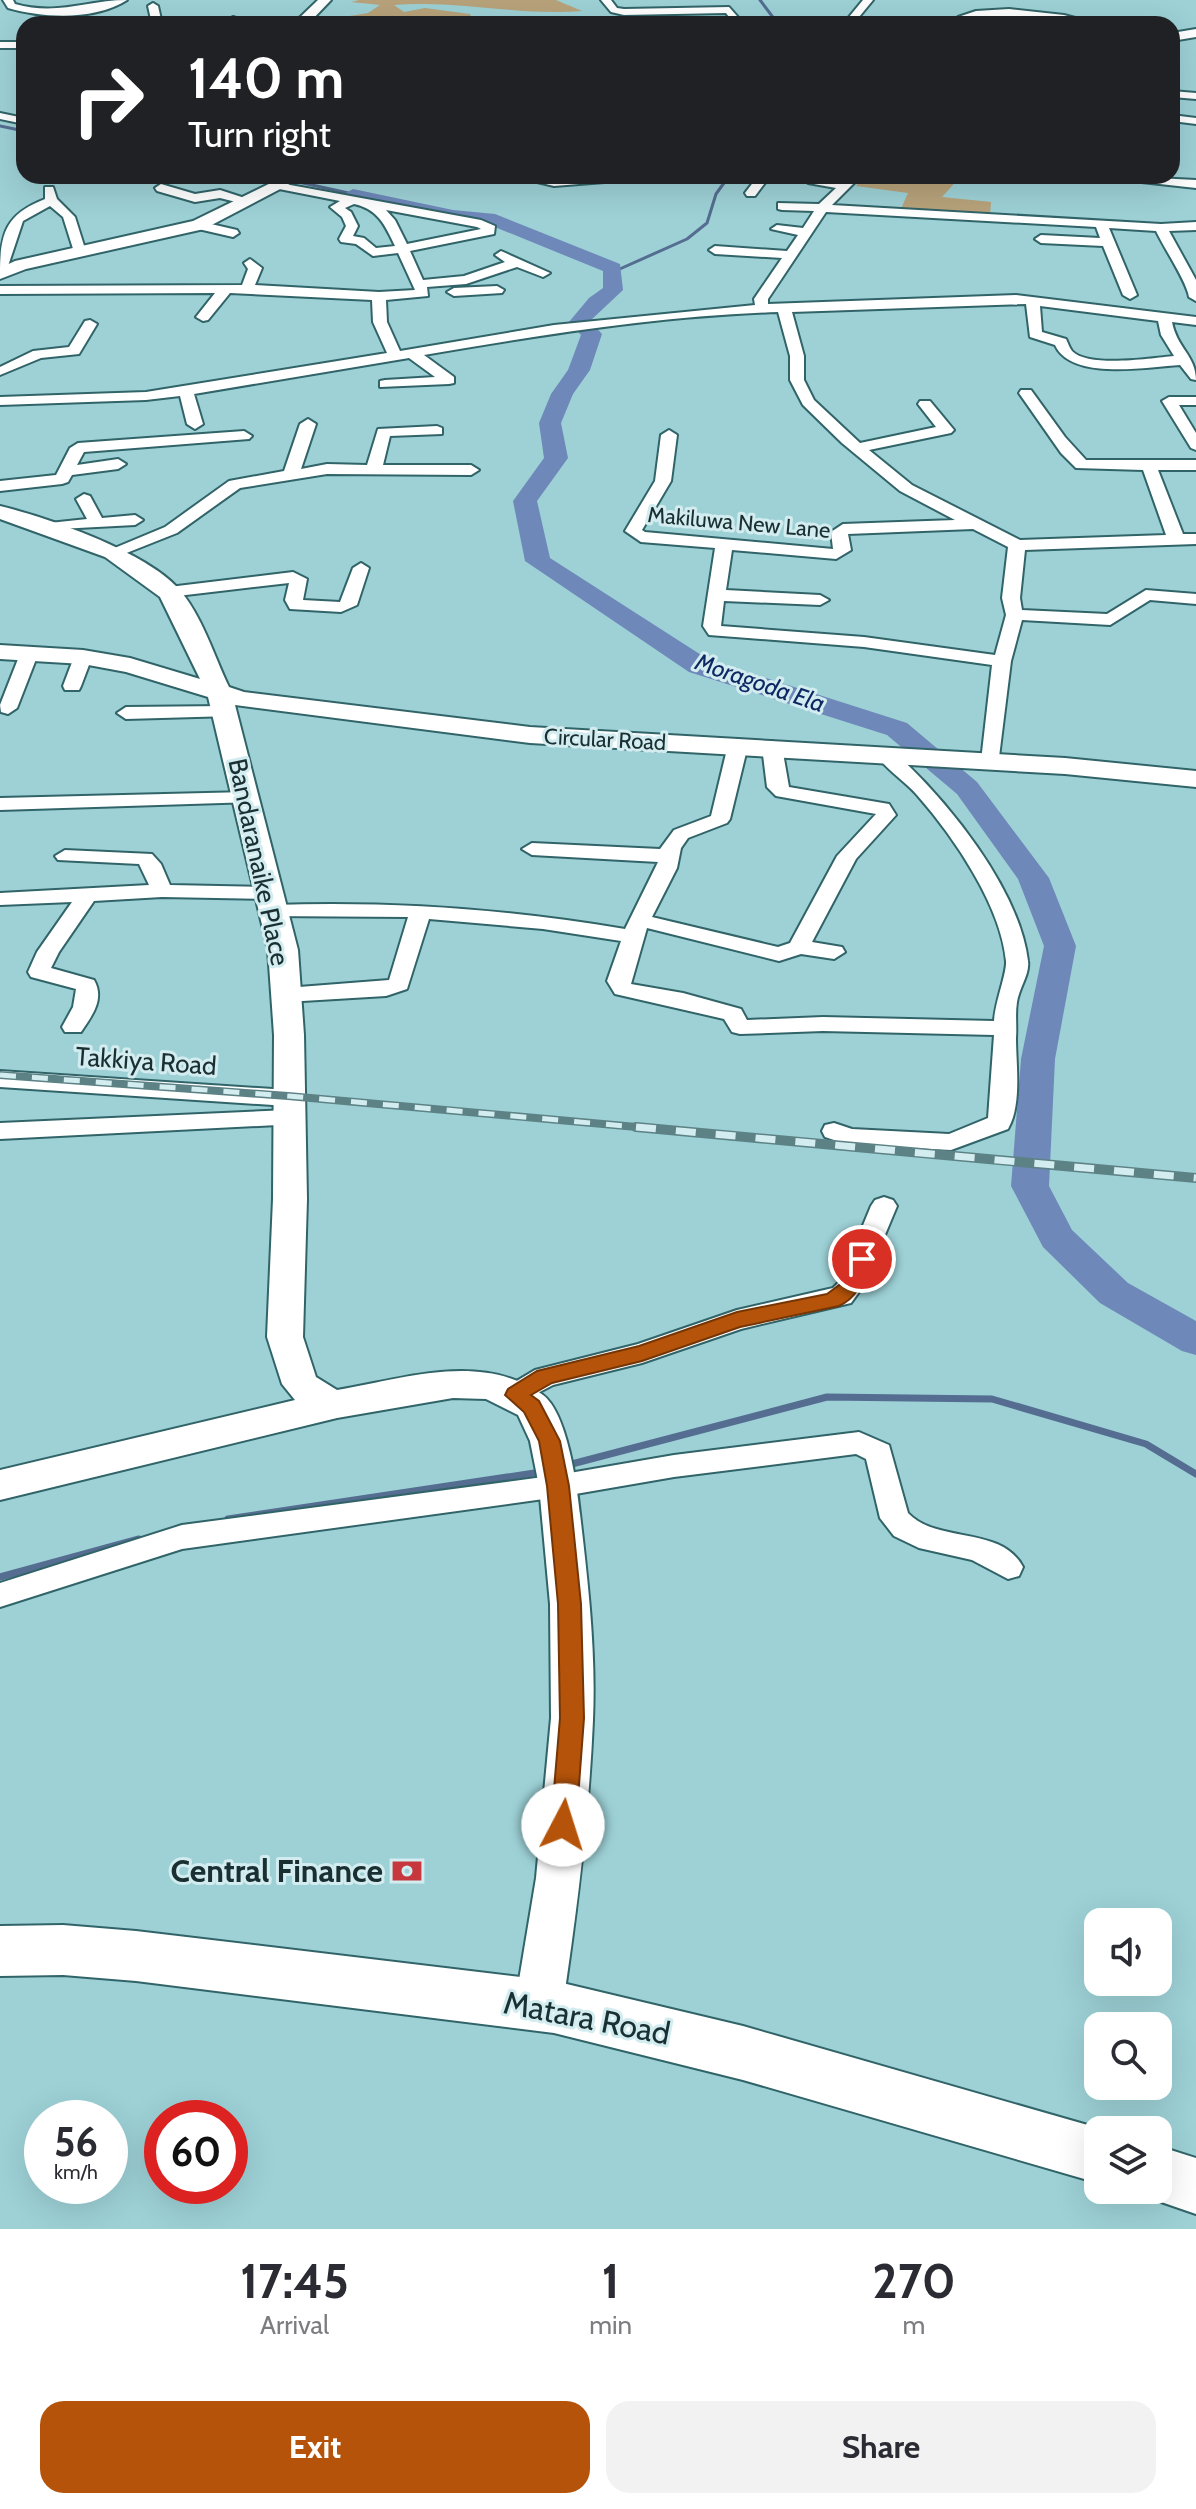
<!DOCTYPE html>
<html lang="en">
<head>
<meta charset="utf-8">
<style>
  :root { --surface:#fff; --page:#f2f2f3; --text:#2b2b33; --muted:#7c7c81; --accent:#b45309 }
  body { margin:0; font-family:Cabin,sans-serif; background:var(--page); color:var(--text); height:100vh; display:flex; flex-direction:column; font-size:30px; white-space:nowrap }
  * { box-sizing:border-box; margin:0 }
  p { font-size:26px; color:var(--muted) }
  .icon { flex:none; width:44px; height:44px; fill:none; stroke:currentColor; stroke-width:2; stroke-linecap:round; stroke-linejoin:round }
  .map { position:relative; height:2229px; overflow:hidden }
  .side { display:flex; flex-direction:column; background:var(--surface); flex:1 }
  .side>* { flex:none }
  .banner { position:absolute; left:16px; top:16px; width:1164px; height:168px; border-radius:24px; box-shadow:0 8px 32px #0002; background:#202124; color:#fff; overflow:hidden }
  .controls { position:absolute; left:1084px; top:1908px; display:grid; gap:16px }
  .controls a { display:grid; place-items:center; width:88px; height:88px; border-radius:16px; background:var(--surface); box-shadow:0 8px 32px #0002; font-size:40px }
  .speed { position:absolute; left:24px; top:2100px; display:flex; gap:16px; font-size:40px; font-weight:700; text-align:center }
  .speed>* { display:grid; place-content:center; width:104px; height:104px; border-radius:50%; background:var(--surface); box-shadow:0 8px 32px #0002; line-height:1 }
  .speed small { font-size:20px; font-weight:400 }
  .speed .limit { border:12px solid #d22; background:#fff; color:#111 }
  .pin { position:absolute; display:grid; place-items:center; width:68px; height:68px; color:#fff; margin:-34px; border:4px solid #fff; border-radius:50%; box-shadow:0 2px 8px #0007 }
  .me { position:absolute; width:88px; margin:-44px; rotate:5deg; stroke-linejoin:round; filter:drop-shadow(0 0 6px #0008) }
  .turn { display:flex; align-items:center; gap:28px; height:168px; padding:0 40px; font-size:36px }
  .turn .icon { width:104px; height:104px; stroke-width:2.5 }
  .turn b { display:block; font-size:56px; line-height:68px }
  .eta { display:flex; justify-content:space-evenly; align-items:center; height:136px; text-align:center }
  .eta b { font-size:48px; font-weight:700; line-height:56px }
  .primary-button { display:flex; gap:16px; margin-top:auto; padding:16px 40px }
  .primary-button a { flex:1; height:92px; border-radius:24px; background:var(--accent); color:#fff; font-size:32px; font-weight:700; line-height:92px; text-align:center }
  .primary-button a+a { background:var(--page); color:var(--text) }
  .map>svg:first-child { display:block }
  .green { fill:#b7a27a }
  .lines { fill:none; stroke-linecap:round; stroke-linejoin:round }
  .stream-far1 { stroke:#546d90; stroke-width:3 }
  .stream { stroke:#546d90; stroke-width:7 }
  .river { fill:#6e88b9; fill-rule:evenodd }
  .minor-casing { stroke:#316468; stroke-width:4 }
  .major-casing { stroke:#316468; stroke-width:4 }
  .highway-casing { stroke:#316468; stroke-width:4 }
  .minor { fill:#fff; fill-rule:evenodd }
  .major { fill:#fff; fill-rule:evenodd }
  .highway { fill:#fff; fill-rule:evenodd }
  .rail-far1-casing { stroke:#5d8285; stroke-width:8 }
  .rail-casing { stroke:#5d8285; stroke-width:10 }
  .rail-far1 { stroke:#d3ecef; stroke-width:5; stroke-dasharray:16; stroke-linecap:butt }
  .rail { stroke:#d3ecef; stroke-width:7; stroke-dasharray:20; stroke-linecap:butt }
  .route { fill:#b45309; stroke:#753606; stroke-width:2 }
  .labels { text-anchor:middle; stroke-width:6; stroke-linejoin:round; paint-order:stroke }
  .far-street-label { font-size:22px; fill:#192f31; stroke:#d3ecef }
  .far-water-label { font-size:24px; font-style:italic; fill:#0d2863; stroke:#d3ecef }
  .street-label { font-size:26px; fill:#192f31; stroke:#d3ecef }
  .near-poi-label { font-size:32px; font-weight:bold; fill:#192f31; stroke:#d3ecef; text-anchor:end }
  .near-street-label { font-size:32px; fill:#192f31; stroke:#d3ecef }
</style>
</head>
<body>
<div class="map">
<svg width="1196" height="2229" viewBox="0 0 1196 2229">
  <rect width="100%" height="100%" fill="#9dd1d6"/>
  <!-- green -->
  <path class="green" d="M359 0H556L582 11C519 16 458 0 394 5L404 12 425 8 470 14 475 24H340L344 17 368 13 380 5 351 2Z
    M864 176H961L942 197 991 202 990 216 900 211 908 193 856 186Z"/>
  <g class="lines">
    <!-- stream-far1 -->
    <path class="stream-far1" d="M760 0 778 24
      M0 126 24 131
      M271 176 353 194
      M613 272 687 239 707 223 716 194 729 176"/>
    <!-- stream -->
    <path class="stream" d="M568 1465 827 1397 992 1399 1146 1444 1196 1474
      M228 1519 541 1472
      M0 1577 139 1539"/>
    <!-- river -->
    <path class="river" d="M353 189 453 210 495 214 620 264 623 290 590 321 602 334 590 370 573 394 561 423 568 458 537 501 550 558 709 660 907 723 977 782 1049 878 1076 946 1055 1059 1049 1186 1072 1230 1128 1283 1196 1321V1355L1182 1351 1100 1303 1043 1247 1011 1186 1021 1059 1044 946 1018 879 957 794 887 735 689 672 525 561 513 501 544 458 539 423 551 394 568 370 581 335 569 322 589 298 603 288V271L485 223 453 222 347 198 344 194Z"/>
    <!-- minor casing -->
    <g class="minor-casing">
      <path id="minor" d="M3 0H13L15 4C57 16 87 0 127 0 94 21 43 18 8 8Z
        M601 0H611L617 8 624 9 729 7 744 24H734L726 13 624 15 611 12Z
        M863 0H873L859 17 865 24H855L849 17Z
        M153 3 158 6 162 24H152L148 6Z
        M1009 9 1064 15 1098 24 1028 16 976 17H973L986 24H972L958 17 976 11Z
        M233 17 236 18 239 24H229L228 20Z
        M354 21H420L425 24H349Z
        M0 42H24V48H0Z
        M1172 91 1196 93V99L1172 97Z
        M0 113 24 118V124L0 119Z
        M1172 115 1196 118V124L1172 121Z
        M512 176 554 178 636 176 630 180 554 186Z
        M758 176H770L755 196H747L745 193Z
        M812 176 842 182 848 176H861L832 205 1161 224 1196 222V230L1169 231 1196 280V301L1189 297C1187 282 1164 248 1156 231L1109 228 1137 295 1130 299 1123 295 1103 246 1041 243 1035 239 1041 235 1100 238 1096 227 826 212 768 299V304L1016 295 1196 317V325L1172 322C1177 348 1196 356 1196 380L1191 379 1180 365C1147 367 1071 381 1055 345L1030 337 1026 304 792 312 804 356V380L814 400 860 443 936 427 918 404 920 401H930L954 430 951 433 869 450 912 485 1020 540 1166 535 1143 470 1076 468 1061 453 1019 393 1021 390H1031L1065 437 1086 460H1196V470H1158L1183 534H1196V544L1025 550 1020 598 1022 610 1107 614 1146 590 1196 594V604L1150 600 1110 625 1022 620 1011 661 998 765H984L981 761 992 665 864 647 709 635 703 626 715 548 641 542 625 531 655 481 661 435 669 430 677 435 671 481 642 530 645 532 833 549 831 532 843 524 955 520 900 491 842 443 803 405 790 380V356L778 312C659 316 541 335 424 355L454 377V383L449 384 380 387V381L385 380 435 377 409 358 194 394 203 424 195 429 187 424 180 396 146 400 0 405V397L146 392 387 353 373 322 372 300 230 293 208 320 203 321 196 317 215 293 0 294V286L242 285 248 269 244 263 250 259 262 268 255 285 379 292 415 290 398 253 373 256 356 244 341 242 339 239 346 226 342 217 330 207 340 201 274 188V182L481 220 495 226 494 234 410 251 423 280 464 276 505 262 495 255 501 251 550 273 543 277 517 267 466 284 427 287 428 296 386 300 387 322 400 351 554 325 755 305 754 299 782 258 715 254 709 250 715 246 787 251 798 235 771 229 777 225 803 228 814 211 782 210 778 209V203L819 204 836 188 808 183 806 180ZM354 204C378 209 385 225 395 246L376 248 364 238 353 236 358 226 351 212 345 208ZM386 210 477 227 481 229 407 244 395 220ZM1040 306 1158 321 1161 335 1174 356C1152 358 1088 368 1072 351 1069 347 1068 343 1066 339L1042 332ZM973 529 1008 547 1002 598 1006 615 995 655 864 637 721 626 724 601 820 605 829 600 820 595 726 590 732 550 836 559 851 550 848 534Z
        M1117 176 1196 180V188L1123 180Z
        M161 184 195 194 220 190 254 201 248 205 220 198 195 202 157 191 155 188Z
        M45 187H53L57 199 75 217 86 252 75 255 63 217 50 206 23 221 7 269 0 273C0 233 6 214 45 199Z
        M198 221 237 230 239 233 233 237 194 228V222Z
        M497 286 504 290 502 293 454 296 447 292 454 288Z
        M90 320 97 324 79 354 41 358 0 375V367L33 351 69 347 85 321Z
        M1169 397H1196V405H1179L1196 433V450L1191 448 1162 401Z
        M308 419 316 424 301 469 327 464 367 465 378 429 437 426 442 428V434L390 436 383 465H471L479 470 471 475 327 474 240 488 177 533 119 556 113 557 105 552 165 527 229 481 284 471 300 424Z
        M244 431 252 436 249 439 84 452 77 465 118 459 126 464 118 469 72 475 68 482 62 484 0 491V481L56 475 70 448 78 443Z
        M84 494 90 496 102 518 135 515 143 520 135 525 40 530 38 527 40 524 87 519 76 499Z
        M361 563 369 568 357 605 341 612 290 609 285 600 289 583 169 597 160 592 169 587 293 572 307 579 303 600 340 602 353 568Z
        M29 649 38 654 17 708 8 714 1 712 0 705 20 654Z
        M83 652 92 657 81 686 79 690H65L63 686 74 657Z
        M225 706 232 708 234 712 232 716 126 719 117 713 126 707Z
        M738 739 748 745 730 819 727 823 688 838 681 848 677 868 652 917 778 947 790 943 837 856 876 814 776 796 767 787 762 747 772 741 782 747 789 787 889 804 896 815 856 859 812 942 842 947 845 952 834 959 801 954 779 961 647 928 631 984 683 993 741 1009 747 1020 823 1017 994 1021C995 1002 1007 973 1006 961 1001 905 953 836 917 795 905 781 888 771 877 756L887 750 894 752C947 800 1019 888 1028 961 1030 974 1019 988 1017 1002 1015 1014 1017 1026 1016 1038 1016 1065 1022 1105 1008 1129L951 1150 849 1145 825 1137 822 1131 825 1125 834 1123 852 1129 949 1134 988 1118 994 1035 823 1031 740 1034 732 1032 724 1019 615 994 607 981 621 941 543 929 429 919 407 989 386 996 286 1002 278 1000 275 995 278 990 286 988 389 980 408 917 265 916 262 911 273 905C392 901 508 909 625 929L658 862 532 855 522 849 532 843 660 849 674 830 711 816 728 745Z
        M247 792 254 794 257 798 254 802 0 810V798Z
        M65 850 152 854 161 864 170 885 269 887 280 893 269 899 162 897 94 901 59 952 51 968 94 980C105 999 92 1016 81 1032H65L62 1027 73 1007 76 989 31 977 28 972 37 952 72 902 0 905V893L149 885 139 864 58 860 55 856Z
        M0 1071 288 1090 296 1093 300 1098 296 1103 288 1106 0 1087Z
        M288 1110 297 1112 300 1118 297 1124 0 1139V1123Z
        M884 1197 893 1200 897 1206 864 1285 851 1303 741 1329 642 1363 553 1385 515 1405 505 1402 501 1395 505 1388 535 1370 638 1344 737 1310 833 1288 840 1281 871 1206 875 1200Z
        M859 1432 889 1445 908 1513C937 1544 1001 1525 1023 1567L1019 1576 1008 1579 972 1560 919 1548 894 1536 880 1518 866 1459 856 1454 674 1477 558 1497 182 1549 0 1607V1583L182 1525 558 1475 674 1455Z"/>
    </g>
    <!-- major casing -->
    <g class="major-casing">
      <path id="major" d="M318 0H331L308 24H293Z
        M1196 29V37L1172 41V33Z
        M285 176H305L204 229 26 269 0 279V268L15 261 193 221Z
        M0 506C49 518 144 551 178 588 202 615 214 656 229 687L244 692 530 727 1065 758 1196 771V787L1065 774 530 743 235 705 298 950 304 1035 307 1199 303 1337 316 1377 337 1390C404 1379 482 1351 543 1395 567 1413 577 1485 580 1514 588 1582 596 1652 593 1720 589 1816 577 1910 563 2004L556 2020 539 2027 522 2020 515 2004 536 1878 551 1718 550 1604 539 1486 530 1441 518 1415 486 1399 453 1398 337 1418 0 1500V1470L295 1400 282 1384 267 1337 273 1199 274 1035 268 950 208 697 126 672 83 664 0 659V645L83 650 130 658 200 679 160 597 105 557 0 519Z"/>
    </g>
    <!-- highway casing -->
    <g class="highway-casing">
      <path id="highway" d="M63 1925 136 1931 554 1981 743 2026 1105 2130H1098V2183L743 2080 554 2033 136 1981 63 1975 0 1976V1926Z
        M1158 2146 1196 2158V2214L1138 2194 1136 2190H1158Z"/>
    </g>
    <!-- minor -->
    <use href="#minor" class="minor"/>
    <!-- major -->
    <use href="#major" class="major"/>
    <!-- highway -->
    <use href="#highway" class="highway"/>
    <!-- rail-far1 casing -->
    <g class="rail-far1-casing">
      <path id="rail-far1" d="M0 1075 288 1096 659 1129"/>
    </g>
    <!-- rail casing -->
    <g class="rail-casing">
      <path id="rail" d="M636 1127 1196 1178"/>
    </g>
    <!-- rail-far1 -->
    <use href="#rail-far1" class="rail-far1"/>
    <!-- rail -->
    <use href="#rail" class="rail"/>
  </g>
  <!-- route -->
  <path class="route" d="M862 1252 872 1259C864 1278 859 1297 839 1306L740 1327 642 1361 552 1383 531 1395 539 1401 560 1441 569 1486 581 1604 584 1718 576 1825 572 1833 563 1836 555 1833 551 1825 560 1718 558 1604 547 1486 539 1441 524 1412 505 1395 508 1389 537 1371 639 1346 737 1312 827 1294 843 1282 855 1254Z"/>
  <!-- icons -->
  <defs>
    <g id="bank-bare" transform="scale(2.4)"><path d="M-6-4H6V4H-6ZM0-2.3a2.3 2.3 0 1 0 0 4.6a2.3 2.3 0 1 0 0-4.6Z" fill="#c7383e" stroke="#d3ecef" stroke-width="2.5" paint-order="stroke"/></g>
  </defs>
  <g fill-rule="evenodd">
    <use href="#bank-bare" x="407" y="1871"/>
  </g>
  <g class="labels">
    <!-- far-street labels -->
    <g class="far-street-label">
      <text transform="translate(739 522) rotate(5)" y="8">Makiluwa New Lane</text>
      <text transform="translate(605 739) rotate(3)" y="8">Circular Road</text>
    </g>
    <!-- far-water labels -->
    <g class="far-water-label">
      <text transform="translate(760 683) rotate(19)" y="8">Moragoda Ela</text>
    </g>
    <!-- street labels -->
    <g class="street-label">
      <text transform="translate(259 862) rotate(78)" y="9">Bandaranaike Place</text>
      <text transform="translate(146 1061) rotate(4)" y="9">Takkiya Road</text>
    </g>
    <!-- near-poi labels -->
    <g class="near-poi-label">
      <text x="383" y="1882">Central Finance</text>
    </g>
    <!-- near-street labels -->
    <g class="near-street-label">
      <text transform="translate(587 2018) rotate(11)" y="11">Matara Road</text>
    </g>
  </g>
</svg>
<div class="controls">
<a><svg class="icon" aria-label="sound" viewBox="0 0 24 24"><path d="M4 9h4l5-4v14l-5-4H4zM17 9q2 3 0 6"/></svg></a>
<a><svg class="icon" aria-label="search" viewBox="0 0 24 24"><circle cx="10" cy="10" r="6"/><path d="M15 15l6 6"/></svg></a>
<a><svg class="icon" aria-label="layers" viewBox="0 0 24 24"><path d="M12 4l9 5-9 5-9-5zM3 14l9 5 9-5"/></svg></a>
</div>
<div class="speed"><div>56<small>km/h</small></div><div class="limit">60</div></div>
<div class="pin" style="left:862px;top:1259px;background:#d93025"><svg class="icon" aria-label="arrive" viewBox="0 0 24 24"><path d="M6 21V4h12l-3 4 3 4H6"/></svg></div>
<svg class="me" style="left:563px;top:1825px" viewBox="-20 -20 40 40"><circle r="19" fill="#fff"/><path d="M0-13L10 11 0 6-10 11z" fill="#b45309"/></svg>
<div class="banner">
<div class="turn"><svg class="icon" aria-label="right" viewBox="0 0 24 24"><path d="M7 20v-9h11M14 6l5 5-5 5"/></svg><div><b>140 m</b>Turn right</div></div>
</div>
</div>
<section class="side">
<div class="eta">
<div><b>17:45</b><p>Arrival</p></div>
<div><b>1</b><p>min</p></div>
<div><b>270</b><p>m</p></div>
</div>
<div class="primary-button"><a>Exit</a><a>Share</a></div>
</section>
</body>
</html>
